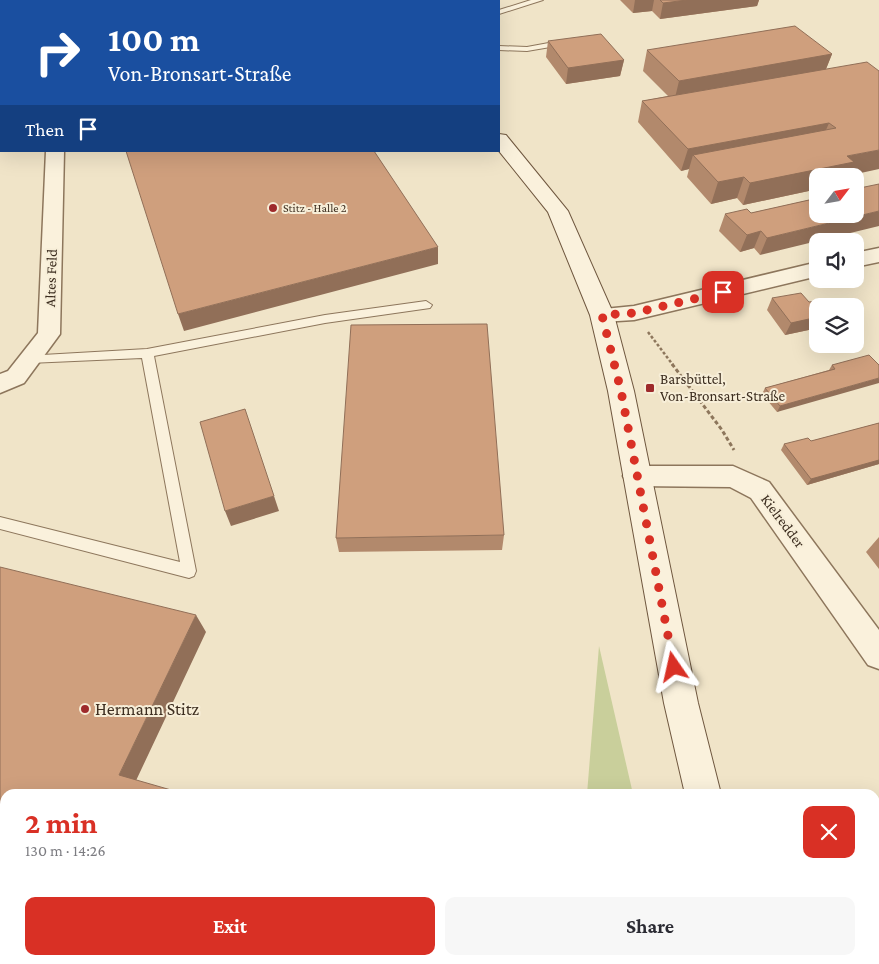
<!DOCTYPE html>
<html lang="en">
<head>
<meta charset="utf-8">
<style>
  :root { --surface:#fff; --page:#f7f7f7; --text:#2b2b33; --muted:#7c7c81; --accent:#d93025 }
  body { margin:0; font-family:"Crimson Pro",serif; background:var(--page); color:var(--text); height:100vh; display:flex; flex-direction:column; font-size:19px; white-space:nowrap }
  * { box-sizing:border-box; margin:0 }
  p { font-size:16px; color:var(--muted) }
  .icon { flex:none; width:28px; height:28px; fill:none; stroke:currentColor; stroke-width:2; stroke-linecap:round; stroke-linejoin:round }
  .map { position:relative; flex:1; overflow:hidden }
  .drawer { position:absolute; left:0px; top:789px; width:880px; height:176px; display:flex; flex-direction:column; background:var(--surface); border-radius:15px 15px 0 0; box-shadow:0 5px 20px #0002 }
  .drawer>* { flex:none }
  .banner { position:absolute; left:0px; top:0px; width:500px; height:152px; box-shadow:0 5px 20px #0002; background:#1a4fa0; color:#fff; overflow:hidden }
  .needle { width:32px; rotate:59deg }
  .buttons { position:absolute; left:809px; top:168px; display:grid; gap:10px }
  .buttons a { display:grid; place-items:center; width:55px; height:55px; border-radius:10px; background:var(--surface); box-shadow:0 5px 20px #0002; font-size:25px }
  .pin { position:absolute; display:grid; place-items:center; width:42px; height:42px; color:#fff; margin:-21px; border-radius:10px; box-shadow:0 2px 8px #0006 }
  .me { position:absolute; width:55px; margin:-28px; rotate:349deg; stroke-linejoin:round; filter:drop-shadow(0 0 4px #0008) }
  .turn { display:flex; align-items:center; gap:18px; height:105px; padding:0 25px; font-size:22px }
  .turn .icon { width:65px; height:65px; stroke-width:2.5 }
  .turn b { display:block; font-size:35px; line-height:42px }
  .then { display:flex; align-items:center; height:48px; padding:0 25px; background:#0003; gap:10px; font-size:19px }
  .round { display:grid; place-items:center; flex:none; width:52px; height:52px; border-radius:10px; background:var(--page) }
  .head { display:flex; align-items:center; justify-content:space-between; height:85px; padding:0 25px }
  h1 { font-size:30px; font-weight:700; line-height:38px; color:var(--accent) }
  .cta { display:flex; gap:10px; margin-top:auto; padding:10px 25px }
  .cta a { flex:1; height:58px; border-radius:10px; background:var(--accent); color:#fff; font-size:20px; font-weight:700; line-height:58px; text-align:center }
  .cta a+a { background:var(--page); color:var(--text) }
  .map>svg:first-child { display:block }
  .green { fill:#c9cf9b }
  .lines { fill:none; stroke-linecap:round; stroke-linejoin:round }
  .service-casing { stroke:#8d765c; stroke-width:2 }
  .minor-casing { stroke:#8d765c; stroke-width:3 }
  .secondary-casing { stroke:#6f573f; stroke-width:2 }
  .path-far1 { stroke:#8d765c; stroke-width:2.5; stroke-dasharray:3 2; stroke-linecap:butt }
  .path { stroke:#8d765c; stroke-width:3; stroke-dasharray:4 2.5; stroke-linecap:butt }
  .service { fill:#faf1dc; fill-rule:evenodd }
  .minor { fill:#faf1dc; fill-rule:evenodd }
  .secondary { fill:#faf1dc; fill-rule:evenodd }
  .wall { fill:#b2896c }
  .shaded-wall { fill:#916f58 }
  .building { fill:#cf9f7d; stroke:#916f58 }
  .route { stroke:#d93025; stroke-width:9; stroke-dasharray:0 16.2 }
  .poi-dot { fill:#9e2a2b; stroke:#f7eed8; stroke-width:2 }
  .labels { text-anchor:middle; stroke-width:4; stroke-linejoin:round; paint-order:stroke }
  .far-poi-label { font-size:12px; fill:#3d2e20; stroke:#f7eed8; text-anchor:start }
  .street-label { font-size:15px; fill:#3d2e20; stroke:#f7eed8 }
  .poi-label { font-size:15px; fill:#3d2e20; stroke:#f7eed8; text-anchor:start }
  .near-poi-label { font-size:18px; fill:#3d2e20; stroke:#f7eed8; text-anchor:start }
</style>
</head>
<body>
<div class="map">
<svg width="879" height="964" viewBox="0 0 879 964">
  <rect width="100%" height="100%" fill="#f0e4c8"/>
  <!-- green -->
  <path class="green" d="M599 646 633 794H587Z
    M574 960H674L675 964H574Z"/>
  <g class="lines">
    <!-- service casing -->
    <g class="service-casing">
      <path id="service" d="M106 0H114L115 1H107Z
        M531 0H543L499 14V10Z
        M565 40H568V44L527 51 499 50V46L527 47Z
        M426 301 432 305 430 308 325 323 154 356 196 571 194 576 189 578 0 529V517L180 562 142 358 29 363 25 362 23 359 25 356 147 349 325 315Z"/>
    </g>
    <!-- minor casing -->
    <g class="minor-casing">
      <path id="minor" d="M50 0H64L65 1H51Z
        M46 151H64L60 334 24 383 0 393V374L8 371 38 333Z
        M879 248V262L855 267V253Z
        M818 262V276L634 320 602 322 594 320 591 315 594 310 634 306Z
        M636 466H733L769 482 879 630V669L868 665 751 498 730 487 636 486 627 483 623 476 627 469Z"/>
    </g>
    <!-- secondary casing -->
    <g class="secondary-casing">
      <path id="secondary" d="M360 0H376V1H360Z
        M499 134 506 135 568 211 614 315 634 391 698 703 721 794H685L664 703 608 391 590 315 548 212 499 151Z
        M723 960H763L764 964H724Z"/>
    </g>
    <!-- path-far1 -->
    <path class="path-far1" d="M648 332 673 365"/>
    <!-- path -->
    <path class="path" d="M672 364 722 430 734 450"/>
    <!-- service -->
    <use href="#service" class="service"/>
    <!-- minor -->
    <use href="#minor" class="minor"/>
    <!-- secondary -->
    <use href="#secondary" class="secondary"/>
  </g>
  <!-- wall -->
  <path class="wall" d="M433 0H482L477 1H435Z
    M620 0H759L757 6 660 19 652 11 633 13Z
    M548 41 624 60 620 76 566 84 546 57Z
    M647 50 832 54 826 69 848 176H818V189L743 205 737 198 711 204 687 177 689 169 681 171 638 122 642 101 668 96 643 71Z
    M818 198 760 255 754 248 740 252 719 231 725 214 751 213Z
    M772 298 809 302 837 305 836 306H818V328L785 335 767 310Z
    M832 365H879L777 412 762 394 765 388 829 370Z
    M879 423V464L807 485 781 450 784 444 811 441Z
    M504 535 502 550 339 552 336 538Z
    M879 537V569L866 552Z"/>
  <!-- shaded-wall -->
  <path class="shaded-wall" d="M140 0H202L195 1H140Z
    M447 0H482L477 1H447Z
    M635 0H654L652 11 633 13Z
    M687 0H759L757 6 660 19 663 3Z
    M1 21V38L0 39V22Z
    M832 54 824 74 674 102 679 81Z
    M624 60 620 76 566 84 568 68Z
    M1 63V128H0Z
    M829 123 820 144 693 155 689 169 681 171 688 149Z
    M879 150V169L847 176H818V189L743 205 750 183 847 156Z
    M744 177 737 198 711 204 718 182Z
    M879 211V226L760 255 767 238Z
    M761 231 754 248 740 252 747 235Z
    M438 247V264L184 331 178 314Z
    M818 314V328L785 335 791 323Z
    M879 378V383L777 412 780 406Z
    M879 460V464L807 485 811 479Z
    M274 496 279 511 231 526 225 511Z
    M196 615 206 632 133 787 119 775Z
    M200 960H214L212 964H199Z"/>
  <!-- building -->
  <path class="building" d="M0 0H18V1H1V21L0 22Z
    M240 0H274V1H232Z
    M660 0H687L663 3Z
    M795 26 832 54 679 81 647 50Z
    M601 34 624 60 568 68 548 41Z
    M0 36H1L0 110Z
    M867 62 879 71V150L847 156 854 162 750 183 744 177 718 182 693 155 836 128 829 123 688 149 642 101Z
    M126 151H374L438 247 178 314Z
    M879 184V211L767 238 761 231 747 235 725 214 747 209 751 213 818 198V214H855V189Z
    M801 293 809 302 831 299 837 305 830 306H818V317L791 323 772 298Z
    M487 324 504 535 336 538 351 325Z
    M869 355 879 365V378L780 406 765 388 835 369 832 365Z
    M245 409 274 496 225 511 200 422Z
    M879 423V460L811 479 784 444 808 438 811 441Z
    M0 567 196 615 119 775 185 794H5V960H200L199 964H0Z"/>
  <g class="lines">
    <!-- route -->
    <path class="route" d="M674 667 621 391 602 315 634 313 723 292"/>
  </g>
  <!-- markers -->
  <g class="poi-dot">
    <circle cx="273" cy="208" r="5"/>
    <rect x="645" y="383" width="10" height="10" rx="2.5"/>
    <circle cx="85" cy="709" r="5"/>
  </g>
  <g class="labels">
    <!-- far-poi labels -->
    <g class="far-poi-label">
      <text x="283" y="212">Stitz - Halle 2</text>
    </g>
    <!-- street labels -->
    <g class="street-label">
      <text transform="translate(51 278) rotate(-88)" y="5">Altes Feld</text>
      <text transform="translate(783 521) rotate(53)" y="5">Kielredder</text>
    </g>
    <!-- poi labels -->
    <g class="poi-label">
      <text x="660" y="384">Barsbüttel,<tspan x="660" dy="17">Von-Bronsart-Straße</tspan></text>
    </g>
    <!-- near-poi labels -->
    <g class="near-poi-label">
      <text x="95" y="715">Hermann Stitz</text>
    </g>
  </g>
</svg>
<div class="buttons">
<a><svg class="needle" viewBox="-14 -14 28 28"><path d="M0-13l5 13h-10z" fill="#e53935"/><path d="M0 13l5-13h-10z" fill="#7c7c81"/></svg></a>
<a><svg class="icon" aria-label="sound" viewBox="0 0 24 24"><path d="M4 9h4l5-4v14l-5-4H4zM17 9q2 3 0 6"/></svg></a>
<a><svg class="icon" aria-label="layers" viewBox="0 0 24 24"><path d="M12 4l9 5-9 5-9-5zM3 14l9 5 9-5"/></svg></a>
</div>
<div class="pin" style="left:723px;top:292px;background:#d93025"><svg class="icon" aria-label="arrive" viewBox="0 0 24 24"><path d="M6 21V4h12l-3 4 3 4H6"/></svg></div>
<svg class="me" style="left:674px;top:667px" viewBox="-20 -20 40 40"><path d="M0-17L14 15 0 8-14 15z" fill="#d93025" stroke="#fff" stroke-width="4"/></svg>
<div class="banner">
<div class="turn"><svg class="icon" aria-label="right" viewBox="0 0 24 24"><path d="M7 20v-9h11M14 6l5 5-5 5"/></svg><div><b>100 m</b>Von-Bronsart-Straße</div></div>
<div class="then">Then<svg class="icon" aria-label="arrive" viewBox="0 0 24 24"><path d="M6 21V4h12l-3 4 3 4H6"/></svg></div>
</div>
<section class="drawer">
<div class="head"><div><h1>2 min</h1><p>130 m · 14:26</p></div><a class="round" style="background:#d93025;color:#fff"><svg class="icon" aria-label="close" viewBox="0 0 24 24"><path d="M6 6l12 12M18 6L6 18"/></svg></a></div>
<div class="cta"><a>Exit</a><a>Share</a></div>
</section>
</div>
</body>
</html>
